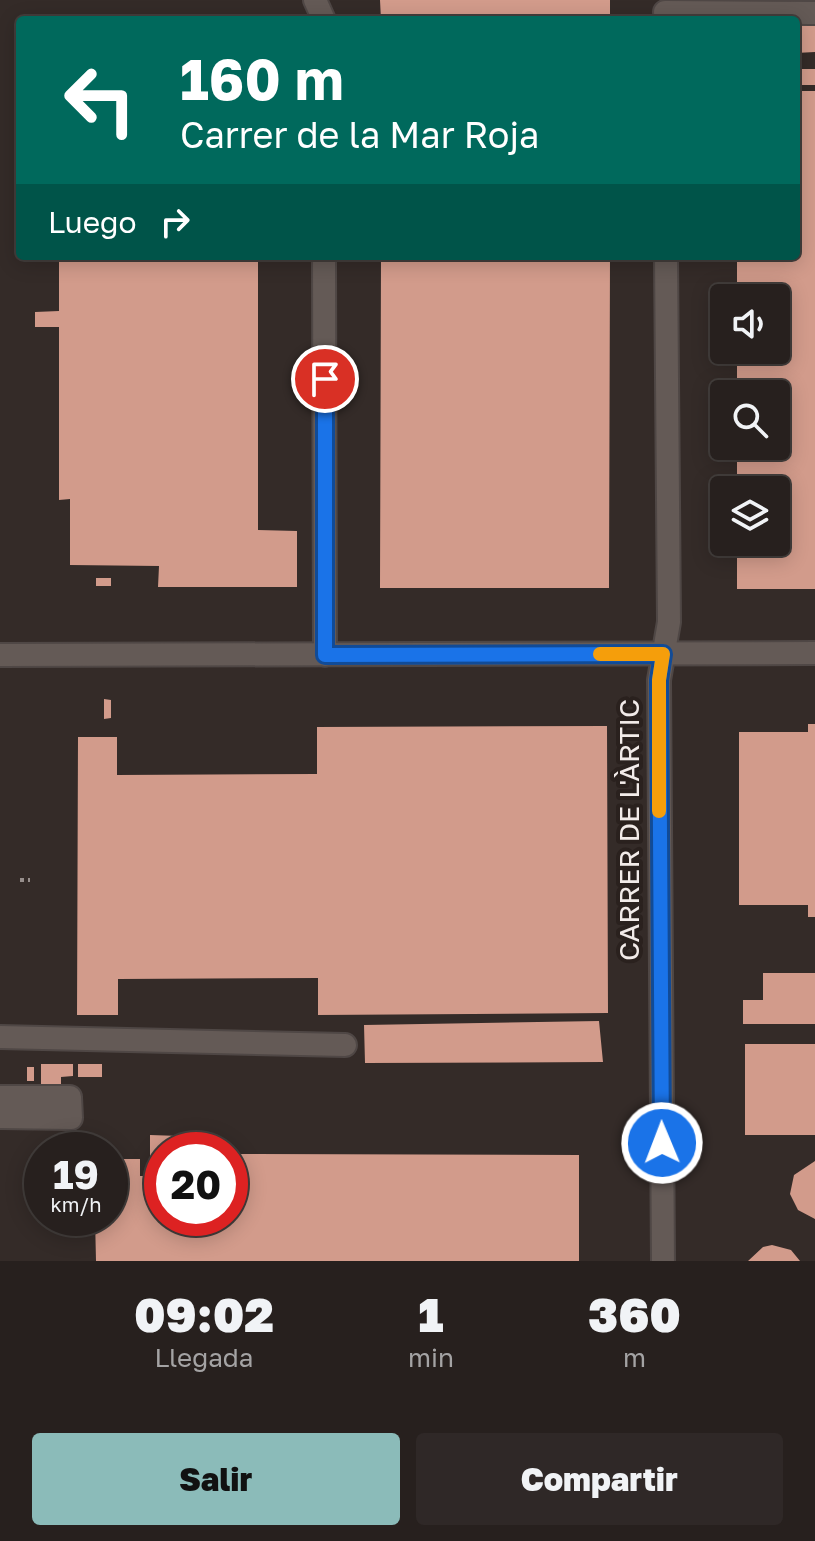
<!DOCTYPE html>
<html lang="es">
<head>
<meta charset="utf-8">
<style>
  :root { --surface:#27201e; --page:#2f2827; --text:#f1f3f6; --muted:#a4a3a4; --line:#433e3c; --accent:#8bbbb9 }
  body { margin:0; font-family:"Golos Text",sans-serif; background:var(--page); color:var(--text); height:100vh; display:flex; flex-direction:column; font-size:30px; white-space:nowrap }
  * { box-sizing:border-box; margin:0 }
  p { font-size:26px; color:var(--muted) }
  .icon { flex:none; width:44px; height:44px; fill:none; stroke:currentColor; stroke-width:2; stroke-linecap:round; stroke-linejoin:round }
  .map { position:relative; height:1261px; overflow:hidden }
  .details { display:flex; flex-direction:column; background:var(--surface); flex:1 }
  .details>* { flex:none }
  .guide { position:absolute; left:16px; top:16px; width:784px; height:244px; border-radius:8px; box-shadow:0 4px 20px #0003,0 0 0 2px var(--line); background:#00695c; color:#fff; overflow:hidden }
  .tools { position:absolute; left:710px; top:284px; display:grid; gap:16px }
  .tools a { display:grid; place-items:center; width:80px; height:80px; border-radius:8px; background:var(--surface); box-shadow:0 4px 20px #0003,0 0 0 2px var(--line); font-size:40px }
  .speed { position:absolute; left:24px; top:1132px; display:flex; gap:16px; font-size:40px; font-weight:700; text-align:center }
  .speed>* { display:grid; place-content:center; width:104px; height:104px; border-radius:50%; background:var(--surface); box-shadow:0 4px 20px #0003,0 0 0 2px var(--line); line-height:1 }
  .speed small { font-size:20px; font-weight:400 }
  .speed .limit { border:12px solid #d22; background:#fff; color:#111 }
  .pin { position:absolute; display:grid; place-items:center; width:68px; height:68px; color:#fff; margin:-34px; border:4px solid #fff; border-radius:50%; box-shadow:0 2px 8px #0007 }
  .me { position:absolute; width:88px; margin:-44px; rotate:359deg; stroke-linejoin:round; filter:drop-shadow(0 0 6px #0008) }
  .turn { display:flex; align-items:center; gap:28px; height:168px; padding:0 32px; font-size:36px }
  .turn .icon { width:104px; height:104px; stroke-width:2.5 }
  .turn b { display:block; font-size:56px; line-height:68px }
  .then { display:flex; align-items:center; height:76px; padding:0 32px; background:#0003; gap:16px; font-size:30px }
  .eta { display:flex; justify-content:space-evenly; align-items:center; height:136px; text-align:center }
  .eta b { font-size:48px; font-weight:800; line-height:56px }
  .button { display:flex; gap:16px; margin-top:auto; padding:16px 32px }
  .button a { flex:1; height:92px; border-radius:8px; background:var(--accent); color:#111; font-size:32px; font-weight:800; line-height:92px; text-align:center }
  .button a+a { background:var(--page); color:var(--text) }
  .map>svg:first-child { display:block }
  .building { fill:#d29b8b }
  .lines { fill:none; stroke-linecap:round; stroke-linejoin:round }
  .minor-casing { stroke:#4f4745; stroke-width:26 }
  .path { stroke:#978f8c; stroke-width:4; stroke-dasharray:4 4; stroke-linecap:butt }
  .minor { stroke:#645a56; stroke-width:22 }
  .route-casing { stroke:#114b97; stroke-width:20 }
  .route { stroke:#1a73e8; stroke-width:14 }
  .slow { stroke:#f59e0b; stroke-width:14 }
  .labels { text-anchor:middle; stroke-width:8; stroke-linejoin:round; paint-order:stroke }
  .street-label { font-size:28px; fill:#f2ebe9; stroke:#2a211e }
</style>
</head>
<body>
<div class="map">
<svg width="815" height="1261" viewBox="0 0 815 1261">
  <rect width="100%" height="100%" fill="#342b28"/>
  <!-- building -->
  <path class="building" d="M380 0H610V20H381Z
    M796 24H815V52L796 53Z
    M796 69H815V85H796Z
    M796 91H815V589H737V542H776V490H737V446H776V394H737V350H776V298H737V256H796Z
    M59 256H258V530L297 531V587H158L159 566 70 565V499L59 500V327H35V312L59 311Z
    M381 256H610L609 588H380Z
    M96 578H111V586H96Z
    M104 699 111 700V718L104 719Z
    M808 724H815V917H808V905H739V732H808Z
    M607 726 608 1013 318 1015V978L118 979V1015H77L78 737H117V775L317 774V727Z
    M763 973H815V1024H743V1000H763Z
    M599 1021 603 1062 365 1063 364 1025Z
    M745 1044H815V1135H745Z
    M41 1064H73V1076L61 1077V1087H41Z
    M78 1064H102V1077H78Z
    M27 1067H34V1081H27Z
    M150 1135 180 1136V1150H162V1218H230V1154L579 1155V1261H96L95 1218H110V1159H140V1176H150Z
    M815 1161V1219L798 1210 790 1194 794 1175Z
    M772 1245 791 1250 800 1261H748L763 1247Z"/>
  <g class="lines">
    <!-- minor casing -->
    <g class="minor-casing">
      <path id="minor" d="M315 0 324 20
        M665 12 815 13
        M324 256 325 655
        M0 655 815 653
        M0 1037 345 1045
        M0 1097H70L71 1118 0 1117
        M663 1261 659 680 669 622 666 256"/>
    </g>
    <!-- path -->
    <path class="path" d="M20 880H30"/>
    <!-- minor -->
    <use href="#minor" class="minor"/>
  </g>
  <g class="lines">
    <!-- route casing -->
    <g class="route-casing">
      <path id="route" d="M325 379V655L663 654 659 680 662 1143"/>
    </g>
    <!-- route -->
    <use href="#route" class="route"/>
    <!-- slow -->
    <path class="slow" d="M600 654H663L659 680V811"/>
  </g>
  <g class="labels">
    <!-- street labels -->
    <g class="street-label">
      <text transform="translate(629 830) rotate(-90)" y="10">CARRER DE L'ÀRTIC</text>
    </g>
  </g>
</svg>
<div class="tools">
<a><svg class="icon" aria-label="sound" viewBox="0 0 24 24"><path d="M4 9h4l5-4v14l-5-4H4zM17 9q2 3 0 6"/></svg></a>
<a><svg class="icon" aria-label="search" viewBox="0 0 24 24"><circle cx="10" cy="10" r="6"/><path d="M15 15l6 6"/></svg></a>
<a><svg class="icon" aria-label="layers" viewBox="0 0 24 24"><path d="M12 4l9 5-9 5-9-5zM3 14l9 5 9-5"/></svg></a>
</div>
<div class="speed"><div>19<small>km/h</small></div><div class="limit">20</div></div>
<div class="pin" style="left:325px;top:379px;background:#d93025"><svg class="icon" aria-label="arrive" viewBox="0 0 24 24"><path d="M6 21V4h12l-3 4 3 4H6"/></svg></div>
<svg class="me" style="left:662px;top:1143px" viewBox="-20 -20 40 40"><circle r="17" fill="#1a73e8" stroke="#fff" stroke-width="3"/><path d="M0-11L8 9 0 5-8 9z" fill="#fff"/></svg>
<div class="guide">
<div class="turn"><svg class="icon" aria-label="left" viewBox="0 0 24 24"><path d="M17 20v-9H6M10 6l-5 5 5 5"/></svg><div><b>160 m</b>Carrer de la Mar Roja</div></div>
<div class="then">Luego<svg class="icon" aria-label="right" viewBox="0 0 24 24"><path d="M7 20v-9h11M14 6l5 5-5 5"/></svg></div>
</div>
</div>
<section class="details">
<div class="eta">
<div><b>09:02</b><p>Llegada</p></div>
<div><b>1</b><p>min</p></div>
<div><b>360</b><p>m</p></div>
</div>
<div class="button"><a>Salir</a><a>Compartir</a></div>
</section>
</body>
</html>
